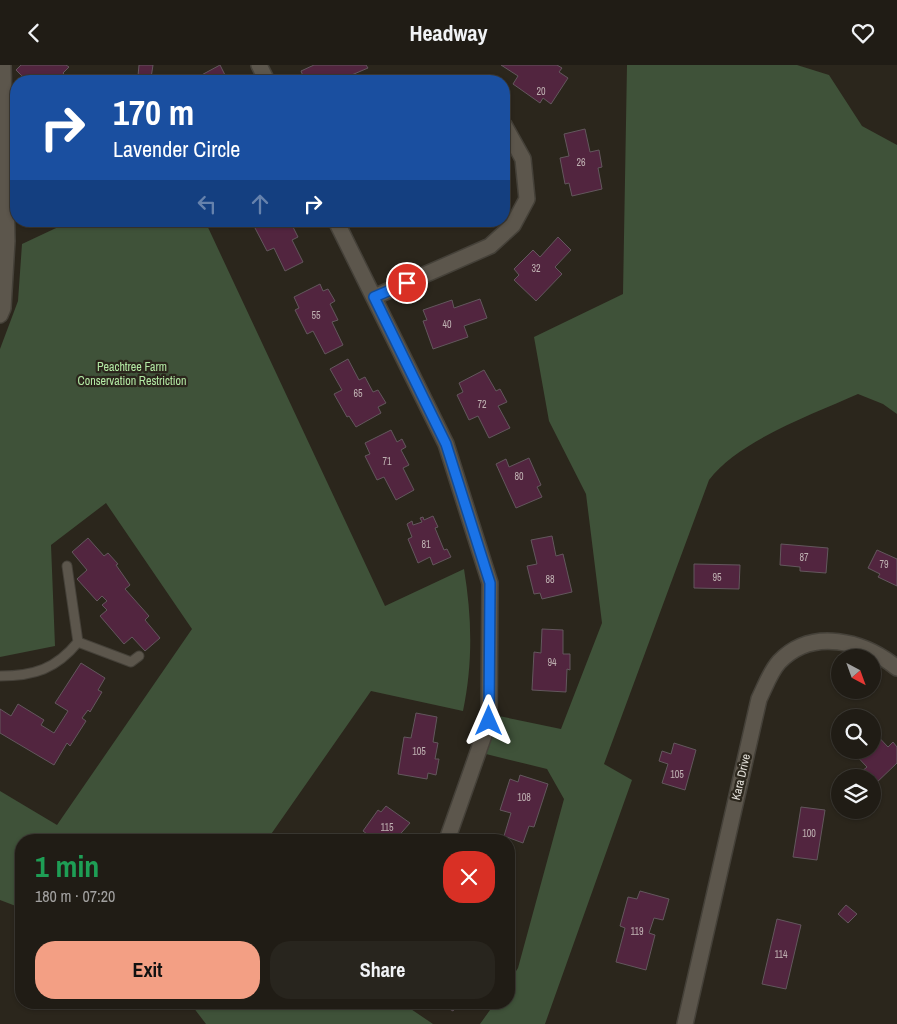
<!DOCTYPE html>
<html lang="en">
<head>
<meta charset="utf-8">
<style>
  :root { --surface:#201c15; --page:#28251e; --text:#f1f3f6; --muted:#a2a1a0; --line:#3d3a34; --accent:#f39f84 }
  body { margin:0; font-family:"Archivo Narrow",sans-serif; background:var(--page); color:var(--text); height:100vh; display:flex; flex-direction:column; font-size:19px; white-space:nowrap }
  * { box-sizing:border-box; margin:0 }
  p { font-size:16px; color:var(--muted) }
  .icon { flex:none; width:28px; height:28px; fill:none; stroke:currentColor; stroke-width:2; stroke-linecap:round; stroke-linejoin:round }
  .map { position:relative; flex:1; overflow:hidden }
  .sheet { position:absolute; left:15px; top:769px; width:500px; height:175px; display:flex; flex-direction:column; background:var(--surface); border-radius:20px; box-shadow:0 1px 4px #0004,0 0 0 1px var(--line) }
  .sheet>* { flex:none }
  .guide { position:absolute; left:10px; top:10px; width:500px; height:152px; border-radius:20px; box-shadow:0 1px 4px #0004,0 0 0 1px var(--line); background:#1a4fa0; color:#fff; overflow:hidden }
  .needle { width:32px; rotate:139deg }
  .fabs { position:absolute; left:831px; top:584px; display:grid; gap:10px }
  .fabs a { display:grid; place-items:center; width:50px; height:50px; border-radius:50%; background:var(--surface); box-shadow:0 1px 4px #0004,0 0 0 1px var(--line); font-size:25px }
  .pin { position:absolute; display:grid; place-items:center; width:42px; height:42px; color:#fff; margin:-21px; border:2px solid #fff; border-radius:50%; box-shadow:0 1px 5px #0007 }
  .me { position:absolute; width:55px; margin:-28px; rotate:0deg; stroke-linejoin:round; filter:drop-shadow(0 0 4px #0008) }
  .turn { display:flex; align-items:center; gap:18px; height:105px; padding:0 20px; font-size:22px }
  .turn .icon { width:65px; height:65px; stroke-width:2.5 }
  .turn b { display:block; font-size:35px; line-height:42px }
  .lanes { display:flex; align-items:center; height:48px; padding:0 20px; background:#0003; justify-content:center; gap:25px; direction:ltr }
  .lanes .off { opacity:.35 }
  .round { display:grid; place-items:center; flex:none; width:52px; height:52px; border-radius:20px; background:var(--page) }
  .head { display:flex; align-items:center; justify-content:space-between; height:85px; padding:0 20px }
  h1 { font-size:30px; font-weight:700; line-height:38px; color:#1e9e55 }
  .cta { display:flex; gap:10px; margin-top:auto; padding:10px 20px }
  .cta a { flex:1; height:58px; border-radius:20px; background:var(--accent); color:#111; font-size:20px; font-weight:700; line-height:58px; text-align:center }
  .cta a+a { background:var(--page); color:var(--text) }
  header { display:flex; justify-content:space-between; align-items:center; height:65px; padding:0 20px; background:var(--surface); font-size:22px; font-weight:700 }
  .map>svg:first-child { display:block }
  .green { fill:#3f5239 }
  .building { fill:#52253f; stroke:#63575d }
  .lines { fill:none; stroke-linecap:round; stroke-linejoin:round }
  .lane-casing { stroke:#454139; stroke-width:11 }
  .street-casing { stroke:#454139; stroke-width:18 }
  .lane { stroke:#5c564c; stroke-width:9 }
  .street { stroke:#5c564c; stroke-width:15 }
  .route-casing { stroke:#114b97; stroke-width:12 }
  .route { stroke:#1a73e8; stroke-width:9 }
  .labels { text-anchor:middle; stroke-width:4.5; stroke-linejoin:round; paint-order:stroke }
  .number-label { font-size:10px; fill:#bfb1b2 }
  .park-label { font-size:12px; fill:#b3e9a4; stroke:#2b261c }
  .street-label { font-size:12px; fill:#e3e0d9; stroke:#2b261c }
</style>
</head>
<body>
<header><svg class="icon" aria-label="back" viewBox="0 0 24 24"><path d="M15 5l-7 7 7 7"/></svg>Headway<svg class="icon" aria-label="heart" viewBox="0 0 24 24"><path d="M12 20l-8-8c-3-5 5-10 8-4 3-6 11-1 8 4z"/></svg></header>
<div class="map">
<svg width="897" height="959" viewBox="0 0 897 959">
  <rect width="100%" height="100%" fill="#2b261c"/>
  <!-- green -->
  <path class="green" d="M627 0H797L829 10 862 61 897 80V349L883 339 858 329C813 349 738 376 709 415L604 699 632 715 545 959H480L495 938H509V917L518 903 564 734 547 704 486 689 494 650 561 664 602 558 586 429 549 356 534 272 623 229Z
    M71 156H205L385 541 464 504C472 552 473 598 463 646L371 626 267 775H21V843L0 835V726L57 760 192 564 106 438 51 480 55 581 0 592V284L18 236 22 179Z
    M190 938H402L433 959H206Z"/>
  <!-- building -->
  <path class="building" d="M21 0H66L69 2 63 8 70 16H27L16 5Z
    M139 0H153L151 13 138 11Z
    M220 0 226 12 223 14 224 16H197L196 13Z
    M314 0H366L368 3 347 12 349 16H305L301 6Z
    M501 0H557L562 3 559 7 568 13 551 39 543 33 540 38 513 19 518 11Z
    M585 64 590 87 599 85 602 102 598 103 602 124 572 131 569 118 565 119 560 93 569 91 564 69Z
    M258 156H290L298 172 292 175 303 197 285 206 274 183 267 186 255 163 260 160Z
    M558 172 571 185 555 202 562 209 536 236 514 215 519 210 514 204 533 185 540 192Z
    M320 219 323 226 328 224 335 236 330 239 338 255 332 257 343 280 325 289 313 266 307 269 295 245 299 243 294 232Z
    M480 234 487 253 464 261 468 272 433 284 423 256 427 255 423 245 452 235 454 243Z
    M348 294 359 315 365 312 373 327 378 325 386 338 378 342 381 348 356 362 349 351 347 352 334 329 342 325 330 304Z
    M484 305 496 326 500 324 507 337 498 341 510 363 489 373 478 351 469 355 457 330 463 327 459 318Z
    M391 365 397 377 402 374 406 382 401 385 409 400 403 403 414 425 396 435 384 412 377 415 365 391 370 389 365 378Z
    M529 393 541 420 537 422 542 432 516 443 496 399 506 394 509 402Z
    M433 451 438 462 435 463 444 485 447 484 451 492 433 500 430 492 418 498 408 474 412 472 407 459 412 456 413 460 422 457 420 453 423 452 424 455Z
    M552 471 556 491 563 489 572 527 542 534 540 528 534 529 527 501 537 499 531 475Z
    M88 473 104 491 108 488 118 499 116 500 130 520 125 524 149 551 145 555 160 573 145 586 132 572 124 579 100 551 107 545 102 540 107 536 102 531 97 536 77 514 87 505 72 487Z
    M781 479 828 483 826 508 800 506V502L780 500Z
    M877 485 897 494V521L878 512 880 509 868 503Z
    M694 499 740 500 739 524 694 523Z
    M542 564 563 565V589H570V605L567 604 566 627 532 625 534 587 541 588Z
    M81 598 105 613 98 625 102 627 90 647 88 645 82 653 86 656 70 681 67 678 54 700 0 668V644L11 651 18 639 44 655 41 660 54 668 68 646 55 638Z
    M416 648 437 652 433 677 438 678 435 694H439L436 710 428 708 427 714 398 709 404 672 411 673Z
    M872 665 888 682 893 677 897 682V698L873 721 872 712H865L861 707 867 702 851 685H872Z
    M674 678 696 685 685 725 662 718 668 699 659 696 662 686 671 689Z
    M520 710 548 719 534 762 529 761 523 778 504 771 511 748 500 745 510 714 518 717Z
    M386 741 410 758 395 775H363L367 769 363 766 378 745 381 747Z
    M801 742 825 745 817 795 793 792Z
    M640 826 669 834 663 855 654 853 649 868 655 870 646 905 616 897 625 863 620 861 628 832 637 834Z
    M846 840 857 849 848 858 838 849Z
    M777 854 801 860 786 924 762 919Z
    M439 938H458L453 946Z"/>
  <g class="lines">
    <!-- lane casing -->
    <g class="lane-casing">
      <path id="lane" d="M78 577 131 597 139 591
        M0 611C34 611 56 604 78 577L67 501"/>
    </g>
    <!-- street casing -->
    <g class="street-casing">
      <path id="street" d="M259 0 267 16
        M336 156 446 379 490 518 489 656 447 775
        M374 232 490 181 513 160 527 134 523 94 504 60
        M0 250 3 243 7 176 3 0
        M685 959 759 634C765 622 770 607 779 597 812 562 864 576 897 603"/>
    </g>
    <!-- lane -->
    <use href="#lane" class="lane"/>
    <!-- street -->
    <use href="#street" class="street"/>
  </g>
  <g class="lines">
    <!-- route casing -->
    <g class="route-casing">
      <path id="route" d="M407 218 374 232 446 379 490 518 489 656"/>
    </g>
    <!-- route -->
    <use href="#route" class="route"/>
  </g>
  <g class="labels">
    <!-- number labels -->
    <g class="number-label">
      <text x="541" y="30">20</text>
      <text x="581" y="101">26</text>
      <text x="536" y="207">32</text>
      <text x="316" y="254">55</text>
      <text x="447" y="263">40</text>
      <text x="358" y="332">65</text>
      <text x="482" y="343">72</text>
      <text x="387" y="400">71</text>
      <text x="519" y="415">80</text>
      <text x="426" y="483">81</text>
      <text x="804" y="496">87</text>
      <text x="884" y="503">79</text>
      <text x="717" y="516">95</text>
      <text x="550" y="518">88</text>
      <text x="552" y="601">94</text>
      <text x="419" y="690">105</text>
      <text x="677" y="713">105</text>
      <text x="524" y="736">108</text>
      <text x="387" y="766">115</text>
      <text x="809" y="772">100</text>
      <text x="637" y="870">119</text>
      <text x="781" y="893">114</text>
    </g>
    <!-- park labels -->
    <g class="park-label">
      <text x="132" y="306">Peachtree Farm<tspan x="132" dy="14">Conservation Restriction</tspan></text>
    </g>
    <!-- street labels -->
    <g class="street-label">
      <text transform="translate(741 712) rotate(-77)" y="4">Kara Drive</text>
    </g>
  </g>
</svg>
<div class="fabs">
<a><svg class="needle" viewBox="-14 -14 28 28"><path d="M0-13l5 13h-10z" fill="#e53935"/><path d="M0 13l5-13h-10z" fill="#a2a1a0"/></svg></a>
<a><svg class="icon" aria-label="search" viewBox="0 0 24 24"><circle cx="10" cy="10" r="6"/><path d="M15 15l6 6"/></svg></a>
<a><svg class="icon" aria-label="layers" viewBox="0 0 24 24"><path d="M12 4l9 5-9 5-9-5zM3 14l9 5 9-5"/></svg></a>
</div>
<div class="pin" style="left:407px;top:218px;background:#d93025"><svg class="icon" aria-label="arrive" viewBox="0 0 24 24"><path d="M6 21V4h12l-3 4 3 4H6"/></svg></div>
<svg class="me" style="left:489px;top:656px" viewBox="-20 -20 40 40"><path d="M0-17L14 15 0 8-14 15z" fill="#1a73e8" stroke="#fff" stroke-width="4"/></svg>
<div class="guide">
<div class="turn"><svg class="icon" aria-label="right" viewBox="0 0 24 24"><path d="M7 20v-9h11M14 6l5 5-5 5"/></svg><div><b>170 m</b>Lavender Circle</div></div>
<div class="lanes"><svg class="icon off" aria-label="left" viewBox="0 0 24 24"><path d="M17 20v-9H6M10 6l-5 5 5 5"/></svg><svg class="icon off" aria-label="ahead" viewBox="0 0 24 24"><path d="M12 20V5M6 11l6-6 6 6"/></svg><svg class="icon" aria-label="right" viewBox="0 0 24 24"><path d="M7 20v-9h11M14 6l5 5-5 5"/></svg></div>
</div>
<section class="sheet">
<div class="head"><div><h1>1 min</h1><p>180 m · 07:20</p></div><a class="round" style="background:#d93025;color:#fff"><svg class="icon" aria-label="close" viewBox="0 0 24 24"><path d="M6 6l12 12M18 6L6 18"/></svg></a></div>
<div class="cta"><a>Exit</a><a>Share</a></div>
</section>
</div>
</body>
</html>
